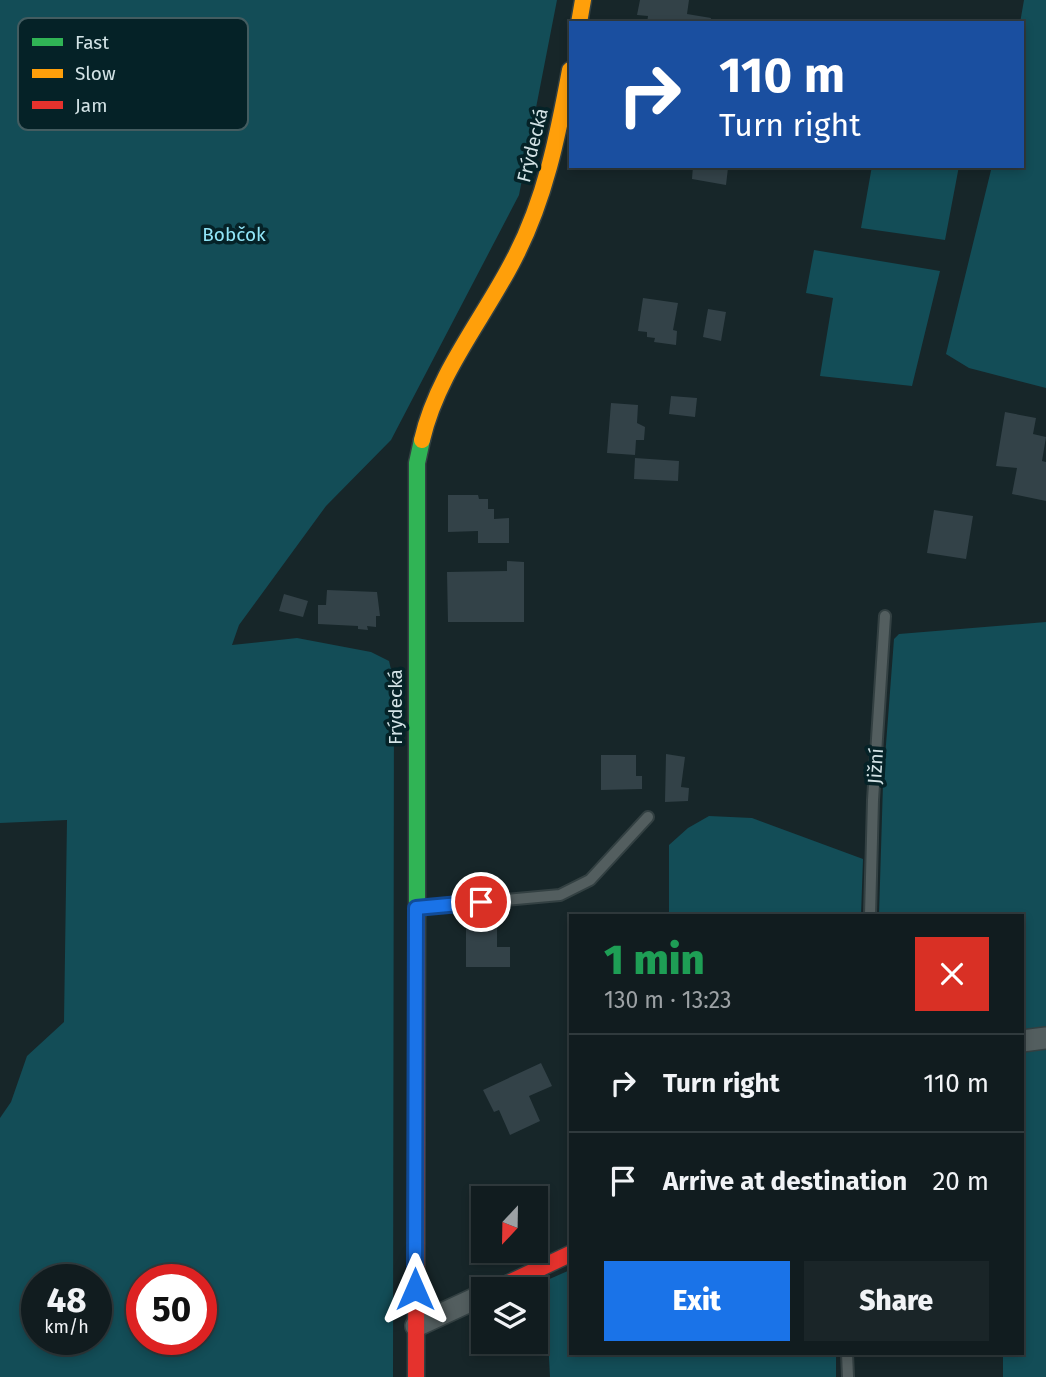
<!DOCTYPE html>
<html lang="en">
<head>
<meta charset="utf-8">
<style>
  :root { --surface:#111c1f; --page:#1a2528; --text:#f1f3f6; --muted:#9ca1a4; --line:#303a3d; --accent:#1a73e8 }
  body { margin:0; font-family:"Fira Sans",sans-serif; background:var(--page); color:var(--text); height:100vh; display:flex; flex-direction:column; font-size:26px; white-space:nowrap }
  * { box-sizing:border-box; margin:0 }
  p { font-size:23px; color:var(--muted) }
  .icon { flex:none; width:38px; height:38px; fill:none; stroke:currentColor; stroke-width:2; stroke-linecap:round; stroke-linejoin:round }
  .map { position:relative; flex:1; overflow:hidden }
  .panel { position:absolute; left:569px; top:914px; width:455px; height:441px; display:flex; flex-direction:column; background:var(--surface); border-radius:0px; box-shadow:0 4px 10px #0003,0 0 0 2px var(--line) }
  .panel>* { flex:none }
  .banner { position:absolute; left:569px; top:21px; width:455px; height:147px; border-radius:0px; box-shadow:0 4px 10px #0003,0 0 0 2px var(--line); background:#1a4fa0; color:#fff; overflow:hidden }
  .needle { width:46px; rotate:202deg }
  .fabs { position:absolute; left:471px; top:1186px; display:grid; gap:14px }
  .fabs a { display:grid; place-items:center; width:77px; height:77px; border-radius:0px; background:var(--surface); box-shadow:0 4px 10px #0003,0 0 0 2px var(--line); font-size:35px }
  .speed { position:absolute; left:21px; top:1264px; display:flex; gap:14px; font-size:35px; font-weight:700; text-align:center }
  .speed>* { display:grid; place-content:center; width:91px; height:91px; border-radius:50%; background:var(--surface); box-shadow:0 4px 10px #0003,0 0 0 2px var(--line); line-height:1 }
  .speed small { font-size:18px; font-weight:400 }
  .speed .limit { border:10px solid #d22; background:#fff; color:#111 }
  .pin { position:absolute; display:grid; place-items:center; width:60px; height:60px; color:#fff; margin:-30px; border:4px solid #fff; border-radius:50%; box-shadow:0 2px 7px #0007 }
  .me { position:absolute; width:77px; margin:-38px; rotate:0deg; stroke-linejoin:round; filter:drop-shadow(0 0 5px #0008) }
  .turn { display:flex; align-items:center; gap:24px; height:147px; padding:0 35px; font-size:32px }
  .turn .icon { width:91px; height:91px; stroke-width:2.5 }
  .turn b { display:block; font-size:49px; line-height:60px }
  .round { display:grid; place-items:center; flex:none; width:74px; height:74px; border-radius:0px; background:var(--page) }
  .headline { display:flex; align-items:center; justify-content:space-between; height:119px; padding:0 35px }
  h1 { font-size:42px; font-weight:800; line-height:52px; color:#1e9e55 }
  .primary-button { display:flex; gap:14px; margin-top:auto; padding:14px 35px }
  .primary-button a { flex:1; height:80px; border-radius:0px; background:var(--accent); color:#fff; font-size:28px; font-weight:800; line-height:80px; text-align:center }
  .primary-button a+a { background:var(--page); color:var(--text) }
  ul { padding:0; list-style:none }
  li { display:flex; align-items:center; gap:21px; height:98px; padding:0 35px; border-top:2px solid var(--line) }
  li div { flex:1 }
  li b { display:block; font-size:26px }
  li em { font-style:normal }
  .map>svg:first-child { display:block }
  .green { fill:#134d57; fill-rule:evenodd }
  .building { fill:#334248 }
  .lines { fill:none; stroke-linecap:round; stroke-linejoin:round }
  .lane-casing { stroke:#334042; stroke-width:14 }
  .street-casing { stroke:#334042; stroke-width:24 }
  .fast-casing { stroke:#334042; stroke-width:19 }
  .slow-casing { stroke:#334042; stroke-width:19 }
  .jam-casing { stroke:#334042; stroke-width:19 }
  .lane { stroke:#535e5f; stroke-width:10 }
  .street { stroke:#535e5f; stroke-width:21 }
  .fast { stroke:#30b455; stroke-width:16 }
  .slow { stroke:#ff9f0a; stroke-width:16 }
  .jam { stroke:#e5322d; stroke-width:16 }
  .route-casing { stroke:#114b97; stroke-width:18 }
  .route { stroke:#1a73e8; stroke-width:12 }
  .labels { text-anchor:middle; stroke-width:7; stroke-linejoin:round; paint-order:stroke }
  .street-label { font-size:19px; fill:#d3e3e6; stroke:#052227 }
  .park-label { font-size:19px; fill:#91e5f7; stroke:#052227 }
  .key { fill:#052227; stroke:#435c60; stroke-width:2 }
  .key-label { font-size:19px; fill:#d3e3e6 }
</style>
</head>
<body>
<div class="map">
<svg width="1046" height="1377" viewBox="0 0 1046 1377">
  <rect width="100%" height="100%" fill="#172629"/>
  <!-- green -->
  <path class="green" d="M0 0H557L519 195 391 440 326 506 239 625 232 645 297 638 371 652 389 661 394 682 393 1377H0V1118L11 1102 27 1056 64 1022 67 820 0 823ZM96 1279V1339H37V1279ZM201 1279V1339H142V1279Z
    M1024 0H1046V388L969 368 946 354 992 166H1022L1020 23Z
    M872 166H959L945 240 861 228Z
    M814 250 940 271 912 386 820 376 833 298 806 293Z
    M1046 622V1033L1022 1036V915H879L883 784 894 639 899 634Z
    M709 816 752 818 863 859 861 915H669V845L688 828Z
    M1046 1043V1377H1003V1353H1022V1046Z
    M570 1270V1353H836V1377H550L545 1281Z"/>
  <!-- building -->
  <path class="building" d="M640 0H689L687 14 711 18 710 23H647L648 16 637 15Z
    M693 166 728 168 726 185 692 179Z
    M643 298 678 303 673 330 677 331 676 345 654 342 655 338 647 337V332L638 331Z
    M708 309 726 312 721 341 703 337Z
    M671 396 697 398 695 417 669 414Z
    M611 403 638 405 637 423 645 427 644 440H636L635 455 607 453Z
    M1005 412 1036 418 1033 434 1046 437 1042 461 1046 462V501L1012 494 1017 468 996 466Z
    M635 458 679 461 678 481 634 479Z
    M448 495H478L479 499H488V509H494V519L509 518V543H478V531L448 532Z
    M934 510 973 516 966 559 927 553Z
    M507 561 524 562V622H448L447 572 507 571Z
    M327 590 377 592 380 616H376V627L367 626 368 630 358 629V626L318 624V605H326Z
    M284 594 308 601 303 617 279 611Z
    M666 754 685 757 681 787 689 788 688 801 665 802Z
    M601 755H636V776H642V789L601 790Z
    M466 924H497V947H510V967H466Z
    M541 1063 552 1086 529 1096 540 1121 510 1135 499 1110 494 1112 483 1090Z
    M470 1200H483V1248H469Z"/>
  <g class="lines">
    <!-- lane casing -->
    <g class="lane-casing">
      <path id="lane" d="M418 908 560 895 590 880 648 817
        M870 915 873 800 885 616
        M847 1353 848 1377"/>
    </g>
    <!-- street casing -->
    <g class="street-casing">
      <path id="street" d="M1022 1041 1046 1038
        M416 1326 483 1295"/>
    </g>
    <!-- fast casing -->
    <g class="fast-casing">
      <path id="fast" d="M417 916V463L422 440"/>
    </g>
    <!-- slow casing -->
    <g class="slow-casing">
      <path id="slow" d="M579 23 583 0
        M422 440C437 374 484 318 514 259 545 200 558 135 570 70"/>
    </g>
    <!-- jam casing -->
    <g class="jam-casing">
      <path id="jam" d="M494 1290 570 1254
        M416 1377 417 916"/>
    </g>
    <!-- lane -->
    <use href="#lane" class="lane"/>
    <!-- street -->
    <use href="#street" class="street"/>
    <!-- fast -->
    <use href="#fast" class="fast"/>
    <!-- slow -->
    <use href="#slow" class="slow"/>
    <!-- jam -->
    <use href="#jam" class="jam"/>
  </g>
  <g class="lines">
    <!-- route casing -->
    <g class="route-casing">
      <path id="route" d="M415 1289 416 908 481 902"/>
    </g>
    <!-- route -->
    <use href="#route" class="route"/>
  </g>
  <g class="labels">
    <!-- street labels -->
    <g class="street-label">
      <text transform="translate(532 145) rotate(-76)" y="7">Frýdecká</text>
      <text transform="translate(395 707) rotate(-90)" y="7">Frýdecká</text>
      <text transform="translate(875 766) rotate(-86)" y="7">Jižní</text>
    </g>
    <!-- park labels -->
    <g class="park-label">
      <text x="234" y="241">Bobčok</text>
    </g>
  </g>
  <!-- legend -->
  <rect x="18" y="18" width="230" height="112" rx="10" class="key"/>
  <rect x="32" y="38" width="31" height="8" fill="#30b455"/>
  <rect x="32" y="69" width="31" height="9" fill="#ff9f0a"/>
  <rect x="32" y="101" width="31" height="8" fill="#e5322d"/>
  <g class="key-label">
    <text x="75" y="49">Fast</text>
    <text x="75" y="80">Slow</text>
    <text x="75" y="112">Jam</text>
  </g>
</svg>
<div class="fabs">
<a><svg class="needle" viewBox="-14 -14 28 28"><path d="M0-13l5 13h-10z" fill="#e53935"/><path d="M0 13l5-13h-10z" fill="#9ca1a4"/></svg></a>
<a><svg class="icon" aria-label="layers" viewBox="0 0 24 24"><path d="M12 4l9 5-9 5-9-5zM3 14l9 5 9-5"/></svg></a>
</div>
<div class="speed"><div>48<small>km/h</small></div><div class="limit">50</div></div>
<div class="pin" style="left:481px;top:902px;background:#d93025"><svg class="icon" aria-label="arrive" viewBox="0 0 24 24"><path d="M6 21V4h12l-3 4 3 4H6"/></svg></div>
<svg class="me" style="left:415px;top:1289px" viewBox="-20 -20 40 40"><path d="M0-17L14 15 0 8-14 15z" fill="#1a73e8" stroke="#fff" stroke-width="4"/></svg>
<div class="banner">
<div class="turn"><svg class="icon" aria-label="right" viewBox="0 0 24 24"><path d="M7 20v-9h11M14 6l5 5-5 5"/></svg><div><b>110 m</b>Turn right</div></div>
</div>
<section class="panel">
<div class="headline"><div><h1>1 min</h1><p>130 m · 13:23</p></div><a class="round" style="background:#d93025;color:#fff"><svg class="icon" aria-label="close" viewBox="0 0 24 24"><path d="M6 6l12 12M18 6L6 18"/></svg></a></div>
<ul>
<li><svg class="icon" aria-label="right" viewBox="0 0 24 24"><path d="M7 20v-9h11M14 6l5 5-5 5"/></svg><div><b>Turn right</b></div><em>110 m</em></li>
<li><svg class="icon" aria-label="arrive" viewBox="0 0 24 24"><path d="M6 21V4h12l-3 4 3 4H6"/></svg><div><b>Arrive at destination</b></div><em>20 m</em></li>
</ul>
<div class="primary-button"><a>Exit</a><a>Share</a></div>
</section>
</div>
</body>
</html>
